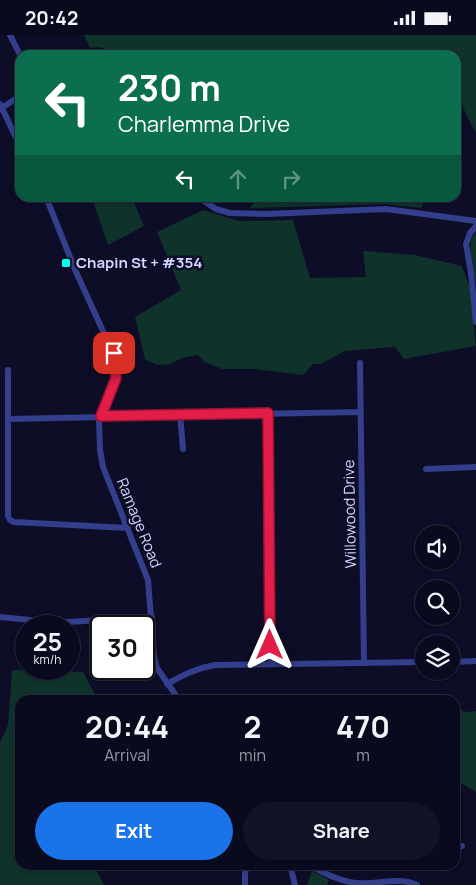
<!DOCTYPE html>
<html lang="en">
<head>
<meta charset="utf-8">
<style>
  :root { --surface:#0a0a1e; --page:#131327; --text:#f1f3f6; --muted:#999aa4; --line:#2a2b3c; --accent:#1a73e8 }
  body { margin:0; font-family:Manrope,sans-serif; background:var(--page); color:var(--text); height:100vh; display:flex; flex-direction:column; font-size:19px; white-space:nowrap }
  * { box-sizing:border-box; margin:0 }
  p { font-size:16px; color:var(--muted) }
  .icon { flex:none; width:28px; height:28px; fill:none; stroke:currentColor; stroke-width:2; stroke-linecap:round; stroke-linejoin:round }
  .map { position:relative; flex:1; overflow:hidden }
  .side { position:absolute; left:15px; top:660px; width:445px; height:175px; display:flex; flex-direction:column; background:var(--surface); border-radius:15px; box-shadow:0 1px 4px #0004,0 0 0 1px var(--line) }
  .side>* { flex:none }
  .top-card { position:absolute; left:15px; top:15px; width:446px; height:152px; border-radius:15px; box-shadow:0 1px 4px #0004,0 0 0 1px var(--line); background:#0b6e4f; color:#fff; overflow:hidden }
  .controls { position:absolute; left:415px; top:490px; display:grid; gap:10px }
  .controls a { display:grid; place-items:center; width:45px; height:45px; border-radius:50%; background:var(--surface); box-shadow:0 1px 4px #0004,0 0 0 1px var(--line); font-size:25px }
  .speed { position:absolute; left:15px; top:580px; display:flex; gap:10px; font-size:25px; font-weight:700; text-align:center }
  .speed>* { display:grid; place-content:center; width:65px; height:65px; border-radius:50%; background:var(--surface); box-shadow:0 1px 4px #0004,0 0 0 1px var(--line); line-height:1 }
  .speed small { font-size:12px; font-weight:400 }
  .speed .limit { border:2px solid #111; border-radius:8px; background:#fff; color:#111 }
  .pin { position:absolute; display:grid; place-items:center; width:42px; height:42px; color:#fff; margin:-21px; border-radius:10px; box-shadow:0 2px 8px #0006 }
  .me { position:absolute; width:55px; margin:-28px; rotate:0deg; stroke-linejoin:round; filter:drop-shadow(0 0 4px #0008) }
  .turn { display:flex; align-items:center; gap:18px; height:105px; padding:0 20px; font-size:22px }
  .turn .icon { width:65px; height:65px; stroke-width:2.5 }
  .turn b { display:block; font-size:35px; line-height:42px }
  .lanes { display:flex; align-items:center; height:48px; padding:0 20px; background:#0003; justify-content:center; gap:25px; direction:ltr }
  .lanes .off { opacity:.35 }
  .eta { display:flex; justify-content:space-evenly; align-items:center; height:85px; text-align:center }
  .eta b { font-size:30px; font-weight:700; line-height:35px }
  .action { display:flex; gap:10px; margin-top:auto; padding:10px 20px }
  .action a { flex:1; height:58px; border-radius:30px; background:var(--accent); color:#fff; font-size:20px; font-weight:700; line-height:58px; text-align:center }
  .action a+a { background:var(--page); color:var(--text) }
  .status { display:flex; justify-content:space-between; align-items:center; height:35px; padding:0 25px; background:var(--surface); direction:ltr }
  .status svg { height:14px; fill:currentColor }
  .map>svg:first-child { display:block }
  .green { fill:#0f322b }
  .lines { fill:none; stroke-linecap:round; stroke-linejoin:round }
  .minor { stroke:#333e8c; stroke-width:6 }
  .route-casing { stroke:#92132f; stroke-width:12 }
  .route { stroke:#e11d48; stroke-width:9 }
  .poi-dot { fill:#00feec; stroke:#0d0d28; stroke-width:2 }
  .labels { text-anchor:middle; stroke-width:5; stroke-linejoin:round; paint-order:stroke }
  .poi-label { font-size:15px; font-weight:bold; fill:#d3d6ff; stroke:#0d0d28; text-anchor:start }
  .street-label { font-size:15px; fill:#d3d6ff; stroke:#0d0d28 }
</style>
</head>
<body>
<div class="status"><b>20:42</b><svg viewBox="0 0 49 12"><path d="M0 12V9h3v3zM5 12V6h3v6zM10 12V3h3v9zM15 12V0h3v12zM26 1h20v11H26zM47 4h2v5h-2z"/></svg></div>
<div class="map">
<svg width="476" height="850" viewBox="0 0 476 850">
  <rect width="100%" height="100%" fill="#0d0d28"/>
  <!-- green -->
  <path class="green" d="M84 0H476V97C459 71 456 50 456 20H113C106 13 100 11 90 13Z
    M92 163H132L144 191 108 210Z
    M258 163V162L426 163 421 173 384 169 250 173Z
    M203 175 239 186 293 185 310 243 366 242 363 216 415 220 462 231 470 253 476 311 404 324 395 312 345 316 321 329H313L303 340 255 334H222L205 327 198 320 182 323 170 329 157 330 145 324 135 282 181 255 157 197Z
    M476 197V249C474 235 464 207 476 197Z
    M12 635 83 637 98 665H20V830H94L104 850H0V708L8 690Z
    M455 675 468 677 476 676V757L462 749H455Z
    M312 836 329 845 327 850H307Z"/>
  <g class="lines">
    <!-- minor -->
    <path class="minor" d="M10 0 20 20
      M89 20 97 18 105 20
      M0 69 20 111
      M0 74 20 61
      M46 162 76 237 113 318 116 343 99 386 100 415 103 432 148 545 154 622 157 633 179 665
      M198 162 216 174 230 178 267 179 386 174 476 186
      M476 191 470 198 466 209 471 238 476 287
      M360 328 364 628
      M8 335V481L10 485 14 487 128 493
      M269 378 271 629
      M180 379 183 414
      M8 384 361 377
      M426 434 476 432
      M0 582 40 586 68 587 152 582
      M451 627 476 626
      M167 649C183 640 197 633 215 630L424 627
      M455 813 462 811
      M290 830 295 850
      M309 830C324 838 339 846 356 848 376 850 399 841 417 850
      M245 850V838L248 830"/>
  </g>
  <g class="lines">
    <!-- route casing -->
    <g class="route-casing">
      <path id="route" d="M114 318 116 343 101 381 268 378 270 610"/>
    </g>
    <!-- route -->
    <use href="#route" class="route"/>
  </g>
  <!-- markers -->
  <rect class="poi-dot" x="61" y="223" width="10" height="10" rx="2.5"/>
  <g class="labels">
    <!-- poi labels -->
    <g class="poi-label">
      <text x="76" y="233">Chapin St + #354</text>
    </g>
    <!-- street labels -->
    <g class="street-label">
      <text transform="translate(350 479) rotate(-91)" y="5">Willowood Drive</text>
      <text transform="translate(139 488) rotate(68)" y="5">Ramage Road</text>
    </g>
  </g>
</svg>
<div class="controls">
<a><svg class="icon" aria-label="sound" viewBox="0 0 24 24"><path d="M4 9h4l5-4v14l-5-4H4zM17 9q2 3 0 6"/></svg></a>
<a><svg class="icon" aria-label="search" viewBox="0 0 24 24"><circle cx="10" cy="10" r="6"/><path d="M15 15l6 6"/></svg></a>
<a><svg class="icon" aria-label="layers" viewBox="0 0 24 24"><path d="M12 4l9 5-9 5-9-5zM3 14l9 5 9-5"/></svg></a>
</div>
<div class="speed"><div>25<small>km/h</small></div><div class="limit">30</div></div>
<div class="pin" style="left:114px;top:318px;background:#d93025"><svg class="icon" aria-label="arrive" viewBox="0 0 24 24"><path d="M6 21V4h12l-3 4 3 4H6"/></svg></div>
<svg class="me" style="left:270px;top:610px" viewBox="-20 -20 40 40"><path d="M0-17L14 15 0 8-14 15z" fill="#e11d48" stroke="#fff" stroke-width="4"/></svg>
<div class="top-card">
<div class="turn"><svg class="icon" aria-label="left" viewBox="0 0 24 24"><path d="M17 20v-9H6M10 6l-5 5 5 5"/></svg><div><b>230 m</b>Charlemma Drive</div></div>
<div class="lanes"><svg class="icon" aria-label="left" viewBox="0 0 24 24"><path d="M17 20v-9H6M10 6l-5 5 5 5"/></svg><svg class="icon off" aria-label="ahead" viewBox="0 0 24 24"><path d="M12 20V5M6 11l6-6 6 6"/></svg><svg class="icon off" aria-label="right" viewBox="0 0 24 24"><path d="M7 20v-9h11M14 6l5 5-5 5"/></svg></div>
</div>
<section class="side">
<div class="eta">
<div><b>20:44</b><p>Arrival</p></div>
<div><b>2</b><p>min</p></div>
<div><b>470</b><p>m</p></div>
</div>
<div class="action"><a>Exit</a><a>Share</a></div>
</section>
</div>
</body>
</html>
